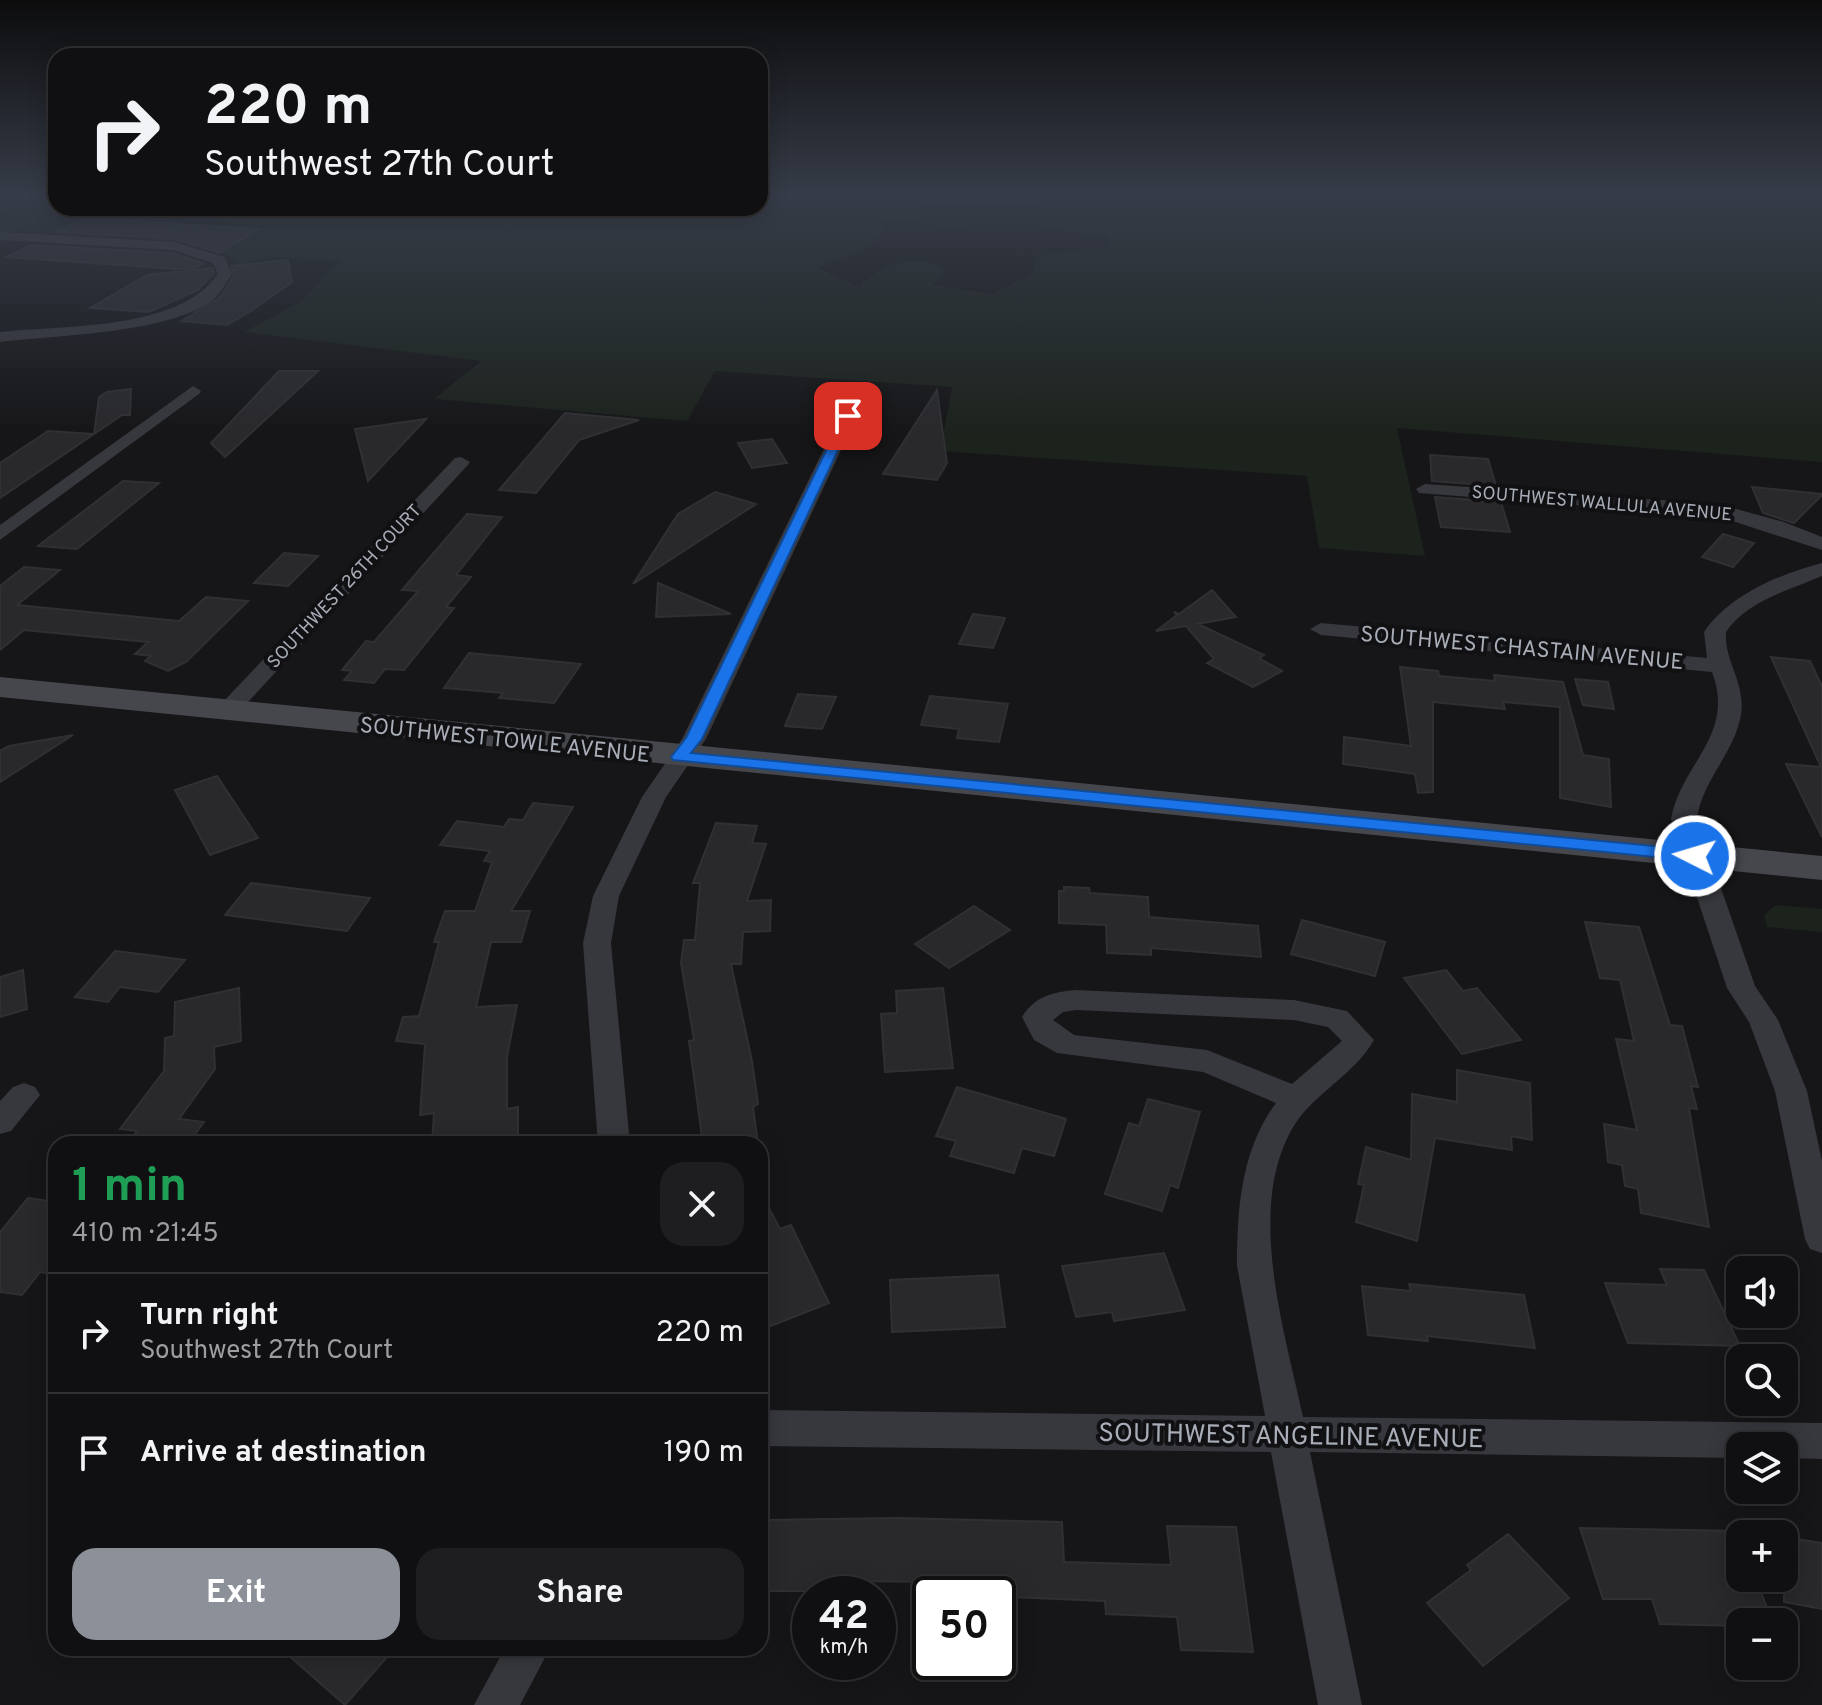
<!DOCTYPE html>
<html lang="en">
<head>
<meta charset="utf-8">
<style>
  :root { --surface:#101012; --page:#1e1e20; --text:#f1f3f6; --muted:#9c9d9f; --line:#303032; --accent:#8c9099 }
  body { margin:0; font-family:Overpass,sans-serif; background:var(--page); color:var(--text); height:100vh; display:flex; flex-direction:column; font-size:30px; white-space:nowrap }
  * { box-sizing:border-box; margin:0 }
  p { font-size:26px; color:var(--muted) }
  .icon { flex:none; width:44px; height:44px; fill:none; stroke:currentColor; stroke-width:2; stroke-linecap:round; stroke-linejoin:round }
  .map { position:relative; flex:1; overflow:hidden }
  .drawer { position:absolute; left:48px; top:1136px; width:720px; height:520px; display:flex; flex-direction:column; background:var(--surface); border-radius:24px; box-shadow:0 4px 20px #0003,0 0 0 2px var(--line) }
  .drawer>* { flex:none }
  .banner { position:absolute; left:48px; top:48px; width:720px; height:168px; border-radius:24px; box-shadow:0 4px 20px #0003,0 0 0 2px var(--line); background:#101012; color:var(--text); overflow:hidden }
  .tools { position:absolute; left:1726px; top:1256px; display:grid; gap:16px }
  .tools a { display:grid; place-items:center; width:72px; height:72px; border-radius:16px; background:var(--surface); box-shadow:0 4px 20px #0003,0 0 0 2px var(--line); font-size:40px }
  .speed { position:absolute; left:792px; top:1576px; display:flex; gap:16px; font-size:40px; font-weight:700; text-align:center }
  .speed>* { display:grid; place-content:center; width:104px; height:104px; border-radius:50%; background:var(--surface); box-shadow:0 4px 20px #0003,0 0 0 2px var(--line); line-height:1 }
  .speed small { font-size:20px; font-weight:400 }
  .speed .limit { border:4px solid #111; border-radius:12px; background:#fff; color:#111 }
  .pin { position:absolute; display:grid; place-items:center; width:68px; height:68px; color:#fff; margin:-34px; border-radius:16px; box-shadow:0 4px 12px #0006 }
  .me { position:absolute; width:88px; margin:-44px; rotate:275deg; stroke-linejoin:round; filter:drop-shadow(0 0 6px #0008) }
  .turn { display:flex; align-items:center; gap:28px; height:168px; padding:0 24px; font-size:36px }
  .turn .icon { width:104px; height:104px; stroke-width:2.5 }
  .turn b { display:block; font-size:56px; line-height:68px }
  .round { display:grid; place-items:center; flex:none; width:84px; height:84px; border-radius:24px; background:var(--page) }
  .overview { display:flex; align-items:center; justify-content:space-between; height:136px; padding:0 24px }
  h1 { font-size:48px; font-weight:700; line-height:60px; color:#1e9e55 }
  .button { display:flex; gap:16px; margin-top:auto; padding:16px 24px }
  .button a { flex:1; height:92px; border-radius:24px; background:var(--accent); color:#fff; font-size:32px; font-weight:700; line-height:92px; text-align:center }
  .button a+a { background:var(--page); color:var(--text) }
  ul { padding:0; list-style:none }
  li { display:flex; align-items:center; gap:24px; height:120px; padding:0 24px; border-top:2px solid var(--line) }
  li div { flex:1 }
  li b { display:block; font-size:30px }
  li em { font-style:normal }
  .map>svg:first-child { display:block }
  .green { fill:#1c231d }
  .building { fill:#29292c; stroke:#303034; stroke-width:2 }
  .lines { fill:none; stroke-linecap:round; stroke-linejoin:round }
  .minor { fill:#37383d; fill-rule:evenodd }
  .secondary { fill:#45474d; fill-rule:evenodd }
  .route { fill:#1a73e8; stroke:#114b97; stroke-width:2 }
  .labels { text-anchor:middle; stroke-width:8; stroke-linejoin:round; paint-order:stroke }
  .far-street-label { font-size:18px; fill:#a8adb8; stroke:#111113 }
  .street-label { font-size:22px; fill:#a8adb8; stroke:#111113 }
  .near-street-label { font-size:26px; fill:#a8adb8; stroke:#111113 }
</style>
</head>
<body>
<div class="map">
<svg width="1822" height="1705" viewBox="0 0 1822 1705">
  <rect width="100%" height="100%" fill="#161618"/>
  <!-- green -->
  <path class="green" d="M0 194H56V208H760V194H920L913 198 921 213 968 224 963 229 876 218 871 221 883 225 884 230 871 245 818 268 860 288C879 263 919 252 946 270L933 285 992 294 1031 275 1039 254 1111 247 1106 235 1039 229 1043 208 1058 194H1822V462L1397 428 1425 556 1319 548 1307 476 940 451 952 387 715 371 687 421 434 399 481 361 244 332 300 302 339 261 276 257 239 264 221 251 233 248 268 225 51 213 12 232H0V219L15 211 0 210Z
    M1776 905 1822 909V932L1767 927 1764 915Z"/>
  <!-- building -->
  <path class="building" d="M84 218 150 222 259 229 220 253 174 239 56 232Z
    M31 245 172 253 203 263 192 270 7 257Z
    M288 260 292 282 251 311 227 325 182 321 220 297 234 276 231 266Z
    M212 268 214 273 198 290 149 312 90 308 147 275Z
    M279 371H318L225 457 211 443Z
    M131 389 130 415H122L94 434 99 397 107 392Z
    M937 390 947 463 937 480 883 474Z
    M565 413 639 420 579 440 536 493 499 490Z
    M426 419 368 481 355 429Z
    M48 431 94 434 0 498V463Z
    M772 439 787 463 752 468 738 443Z
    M1430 455 1488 459 1496 486 1432 481Z
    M123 481 159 483 77 549 38 546Z
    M1752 487 1822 494V495L1794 523 1763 513Z
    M715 492 756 504 633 584 678 514Z
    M1435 497 1501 502 1510 532 1441 527Z
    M467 514 502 517 456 575 471 577 446 607 454 608 404 670 385 669 374 683 344 680 352 671 342 670 366 641 374 642 418 591 402 590Z
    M1723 534 1754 543 1733 567 1702 557Z
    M284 553 318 556 288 586 254 583Z
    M24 567 60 570 17 605 179 621 206 597 248 601 186 662 168 671 145 661 151 656 135 654 148 642 24 630 0 650V586Z
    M658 583 731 614 656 617Z
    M1212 590 1236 617 1198 624 1264 655 1259 658 1282 671 1253 687 1207 663 1214 659 1186 626 1156 631 1177 615 1174 612 1179 614Z
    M973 614 1005 618 993 648 959 644Z
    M469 653 551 661 581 664 554 703 499 698 503 693 444 688Z
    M1771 657 1810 661 1822 686V837L1786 764 1821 767Z
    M1400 667 1438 671 1439 676 1495 681 1494 675 1563 682 1583 755 1609 759 1611 807 1560 798V707L1503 702 1505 709 1433 702V792L1418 793 1415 774 1343 764 1344 737 1411 746Z
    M1575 679 1608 682 1614 709 1583 705Z
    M798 694 836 697 822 729 785 726Z
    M930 696 1008 704 999 742 957 738 959 729 921 725Z
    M73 735 0 782V751L9 746Z
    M217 776 258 838 210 855 175 790Z
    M533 803 573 807 511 911H530L521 942H491L476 1007 517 1005 507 1057V1109L518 1107V1144H432L434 1113 420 1115 425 1044 396 1041 403 1017 419 1016 439 942H434L445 911H475L492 862 484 861 490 851 440 845 457 821 504 827 509 819 523 820Z
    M716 823 757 826 752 843 766 844 747 901 771 900 770 931 743 932 741 964H731L752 1061 758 1104 753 1107 758 1144H703L689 1041 694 1040 681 963 684 940H695L700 883H693Z
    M251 883 370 898 347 931 225 915Z
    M1064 887 1089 888 1090 893 1148 897 1149 917 1258 926 1261 957 1151 948V955L1107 953 1106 925 1059 923V891H1064Z
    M974 906 1010 930 949 968 915 944Z
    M1302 920 1385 942 1375 976 1291 954Z
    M1585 922 1639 927 1670 1025 1682 1026 1698 1087 1691 1086 1697 1109 1689 1108 1709 1227 1641 1213 1638 1189 1625 1186 1622 1165 1608 1162 1604 1124 1637 1130 1616 1039 1634 1041 1620 980 1600 978Z
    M115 951 148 955 185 960 158 992 120 987 108 1002 75 997Z
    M23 970 27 1009 0 1017V977Z
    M1446 970 1463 991 1477 988 1521 1040 1462 1054 1404 978Z
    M239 988 241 1041 214 1047 215 1069 179 1119 204 1122 188 1144H127L137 1131 120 1129 164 1071 165 1038 174 1036 175 1002Z
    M943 988 953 1068 885 1072 881 1014 897 1013 896 991Z
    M1457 1070 1530 1083 1532 1140 1511 1136 1512 1150 1435 1138 1417 1241 1356 1222 1364 1185 1358 1184 1366 1147 1411 1160 1412 1094 1457 1102Z
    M957 1087 1066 1119 1054 1156 1022 1148 1014 1173 950 1156 956 1141 936 1136Z
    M1148 1099 1200 1112 1178 1188 1170 1185 1162 1211 1105 1194 1129 1123 1139 1126Z
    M760 1191 780 1229 791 1225 829 1303 771 1326 760 1303Z
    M28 1198 56 1202V1274L40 1272 22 1295 0 1292V1232Z
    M1164 1253 1185 1310 1114 1321 1112 1312 1076 1317 1062 1266Z
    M1660 1269 1704 1270 1740 1346 1628 1343 1605 1283 1667 1285Z
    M998 1275 1005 1327 892 1332 890 1280Z
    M1409 1284 1524 1295 1535 1348 1427 1336 1428 1341 1368 1335 1362 1286 1411 1291Z
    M898 1518 1062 1522 1064 1562 1171 1565 1167 1526 1236 1527 1253 1652 1181 1650 1177 1617 1106 1614 1105 1601 941 1594V1582L852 1581V1591H760V1520Z
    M1580 1528 1736 1531 1740 1540V1578H1755L1773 1622H1740V1626L1660 1624 1652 1599H1603Z
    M1508 1534 1569 1598 1483 1666 1427 1603 1471 1570 1467 1565Z
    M1784 1537 1822 1543V1609L1784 1602Z
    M280 1648H395L345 1705Z"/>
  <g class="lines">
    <!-- minor -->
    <path class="minor" d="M0 232 174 242 224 257 232 274C227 281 223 289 218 295 180 334 53 335 0 342V332C64 325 178 331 218 274L213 263 173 250 0 240Z
      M193 386 201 391 199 394 0 540V525Z
      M862 396 870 401 856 418 706 739 666 797 619 896 611 943 630 1144H598L583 943 593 896 642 797 682 739 840 416Z
      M461 457 470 462 467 466 236 715H220L217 710 220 705 455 458Z
      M1425 484 1718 504 1784 522 1822 537V550L1717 516 1419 493 1416 489Z
      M1822 563V576C1790 590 1746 601 1726 632 1724 662 1746 682 1741 715 1734 754 1702 780 1697 819L1755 986 1778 1020 1807 1091 1822 1161V1253L1810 1249 1805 1239 1775 1091 1749 1022 1727 988 1671 819C1681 763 1736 736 1712 672L1321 635 1310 629 1321 623 1707 658 1704 632C1729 595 1780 574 1822 563Z
      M1076 990 1294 1000 1347 1011 1374 1040C1354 1075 1317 1091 1295 1124 1244 1206 1285 1331 1303 1417L1822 1423V1459L1784 1458V1446H1740V1458L1310 1452 1362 1705H1318L1271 1452 760 1446V1410L1265 1416 1237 1266C1237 1210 1241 1150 1276 1103L1203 1072 1057 1053 1034 1040 1022 1017C1035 996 1053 992 1076 990ZM1076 1010 1294 1020 1328 1027 1342 1041 1292 1084 1207 1050 1074 1035 1053 1020 1063 1012Z
      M24 1083 35 1087 40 1095 11 1131 0 1134V1101L13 1087Z
      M505 1648H550L520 1705H474Z"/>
    <!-- secondary -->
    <path class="secondary" d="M0 677 1822 856V880L0 697Z"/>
  </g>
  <!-- sky -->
  <linearGradient id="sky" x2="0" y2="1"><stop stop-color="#0c0c0d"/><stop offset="0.45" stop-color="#363c48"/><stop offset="1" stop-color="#363c48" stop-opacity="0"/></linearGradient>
  <rect width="1822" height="433" fill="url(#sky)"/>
  <!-- route -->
  <path class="route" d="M844 414 854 416 702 739 691 753 1695 850 1704 856 1695 861 673 760 671 757 686 738Z"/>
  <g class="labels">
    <!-- far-street labels -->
    <g class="far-street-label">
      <text transform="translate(1602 503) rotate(5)" y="6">SOUTHWEST WALLULA AVENUE</text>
      <text transform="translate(344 586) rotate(-47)" y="6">SOUTHWEST 26TH COURT</text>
    </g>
    <!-- street labels -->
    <g class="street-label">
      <text transform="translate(1522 647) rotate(5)" y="8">SOUTHWEST CHASTAIN AVENUE</text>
      <text transform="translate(505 739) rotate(6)" y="8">SOUTHWEST TOWLE AVENUE</text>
    </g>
    <!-- near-street labels -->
    <g class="near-street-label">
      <text transform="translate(1291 1435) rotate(1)" y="9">SOUTHWEST ANGELINE AVENUE</text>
    </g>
  </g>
</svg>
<div class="tools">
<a><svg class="icon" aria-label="sound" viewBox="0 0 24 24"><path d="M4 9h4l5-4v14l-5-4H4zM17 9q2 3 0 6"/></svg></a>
<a><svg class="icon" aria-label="search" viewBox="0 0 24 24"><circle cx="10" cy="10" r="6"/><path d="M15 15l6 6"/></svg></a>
<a><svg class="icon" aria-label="layers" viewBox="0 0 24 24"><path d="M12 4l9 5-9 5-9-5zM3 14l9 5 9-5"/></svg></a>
<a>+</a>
<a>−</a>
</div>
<div class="speed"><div>42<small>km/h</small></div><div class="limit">50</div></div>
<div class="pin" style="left:848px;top:416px;background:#d93025"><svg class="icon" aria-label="arrive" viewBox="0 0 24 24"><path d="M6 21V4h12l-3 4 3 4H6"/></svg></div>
<svg class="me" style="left:1695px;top:856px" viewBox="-20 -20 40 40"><circle r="17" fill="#1a73e8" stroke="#fff" stroke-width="3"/><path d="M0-11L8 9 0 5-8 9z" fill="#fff"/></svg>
<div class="banner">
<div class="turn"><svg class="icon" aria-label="right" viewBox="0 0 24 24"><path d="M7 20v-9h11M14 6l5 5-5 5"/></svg><div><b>220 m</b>Southwest 27th Court</div></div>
</div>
<section class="drawer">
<div class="overview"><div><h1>1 min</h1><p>410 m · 21:45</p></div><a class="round"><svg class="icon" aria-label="close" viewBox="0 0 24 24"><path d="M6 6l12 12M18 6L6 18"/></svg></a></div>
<ul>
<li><svg class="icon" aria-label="right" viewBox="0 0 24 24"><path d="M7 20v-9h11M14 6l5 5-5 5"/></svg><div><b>Turn right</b><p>Southwest 27th Court</p></div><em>220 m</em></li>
<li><svg class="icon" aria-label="arrive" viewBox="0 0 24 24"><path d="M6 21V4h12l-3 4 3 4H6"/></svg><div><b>Arrive at destination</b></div><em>190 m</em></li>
</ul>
<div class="button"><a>Exit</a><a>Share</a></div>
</section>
</div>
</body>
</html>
